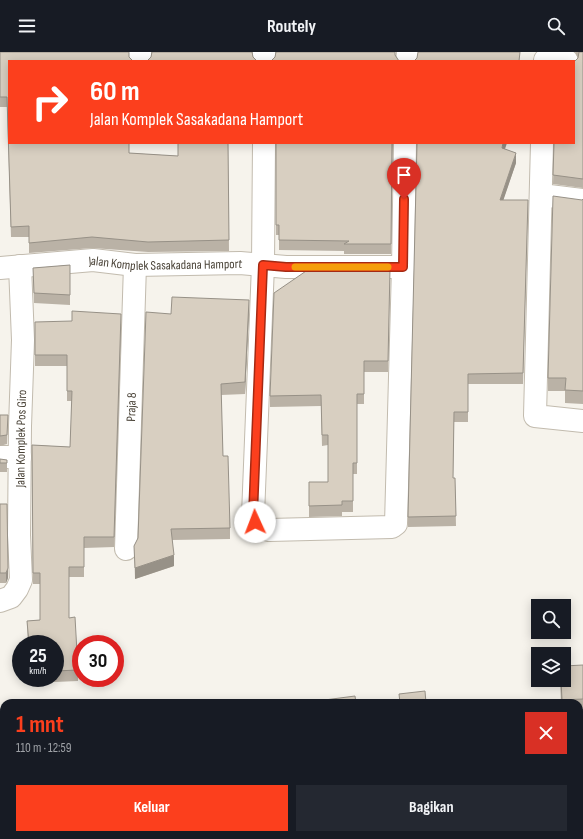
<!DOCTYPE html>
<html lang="id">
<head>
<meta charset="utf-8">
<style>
  :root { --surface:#171b24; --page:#242831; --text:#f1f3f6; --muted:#9ea1a6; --accent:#fc3f1d }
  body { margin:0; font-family:"Sofia Sans Condensed",sans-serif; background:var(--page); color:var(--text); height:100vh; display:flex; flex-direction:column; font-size:15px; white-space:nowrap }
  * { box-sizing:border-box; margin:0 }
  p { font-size:13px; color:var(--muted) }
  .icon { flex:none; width:22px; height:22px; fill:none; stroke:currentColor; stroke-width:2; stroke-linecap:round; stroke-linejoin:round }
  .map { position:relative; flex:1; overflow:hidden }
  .side { position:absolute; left:0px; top:647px; width:583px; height:140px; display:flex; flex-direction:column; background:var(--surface); border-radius:12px 12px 0 0; box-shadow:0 2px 10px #0003 }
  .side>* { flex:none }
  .hud { position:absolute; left:8px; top:8px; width:567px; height:84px; border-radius:0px; box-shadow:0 2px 10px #0003; background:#fc3f1d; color:#fff; overflow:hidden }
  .tools { position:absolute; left:531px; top:547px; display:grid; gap:8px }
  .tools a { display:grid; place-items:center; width:40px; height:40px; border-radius:0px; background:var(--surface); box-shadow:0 2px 10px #0003; font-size:20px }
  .speed { position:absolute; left:12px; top:583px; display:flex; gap:8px; font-size:20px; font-weight:700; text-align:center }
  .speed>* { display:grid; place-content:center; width:52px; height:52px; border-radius:50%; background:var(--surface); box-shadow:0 2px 10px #0003; line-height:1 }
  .speed small { font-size:10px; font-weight:400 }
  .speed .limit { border:6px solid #d22; background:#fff; color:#111 }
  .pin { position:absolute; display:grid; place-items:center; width:34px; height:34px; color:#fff; margin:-41px -17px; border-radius:50% 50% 50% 0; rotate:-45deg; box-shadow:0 0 4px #0007 }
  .pin .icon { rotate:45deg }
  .me { position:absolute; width:44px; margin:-22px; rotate:358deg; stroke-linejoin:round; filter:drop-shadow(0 0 3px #0008) }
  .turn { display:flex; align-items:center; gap:14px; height:84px; padding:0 16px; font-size:18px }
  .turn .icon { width:52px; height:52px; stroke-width:2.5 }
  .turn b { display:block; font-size:28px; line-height:34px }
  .round { display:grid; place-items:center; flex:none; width:42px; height:42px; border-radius:0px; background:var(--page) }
  .headline { display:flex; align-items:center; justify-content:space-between; height:68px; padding:0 16px }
  h1 { font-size:24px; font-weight:700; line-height:30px; color:var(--accent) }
  .action { display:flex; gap:8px; margin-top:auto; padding:8px 16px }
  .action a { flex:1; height:46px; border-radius:0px; background:var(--accent); color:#fff; font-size:16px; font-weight:700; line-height:46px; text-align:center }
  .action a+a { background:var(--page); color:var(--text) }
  header { display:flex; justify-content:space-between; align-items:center; height:52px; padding:0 16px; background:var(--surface); font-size:18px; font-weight:700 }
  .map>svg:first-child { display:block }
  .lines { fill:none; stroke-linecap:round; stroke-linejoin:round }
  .minor-casing { stroke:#c2bbae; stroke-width:24 }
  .minor { stroke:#fff; stroke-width:22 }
  .wall { fill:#bab2a6 }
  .shaded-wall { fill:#979187 }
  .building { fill:#d8cfc1; stroke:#979187 }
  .route-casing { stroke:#a42913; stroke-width:10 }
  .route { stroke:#fc3f1d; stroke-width:7 }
  .slow { stroke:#f59e0b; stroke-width:7 }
  .labels { text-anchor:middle; stroke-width:3.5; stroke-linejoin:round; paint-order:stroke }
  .street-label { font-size:13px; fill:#4b4439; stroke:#fff }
</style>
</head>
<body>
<header><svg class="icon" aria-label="menu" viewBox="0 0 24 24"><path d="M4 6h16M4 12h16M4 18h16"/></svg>Routely<svg class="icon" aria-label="search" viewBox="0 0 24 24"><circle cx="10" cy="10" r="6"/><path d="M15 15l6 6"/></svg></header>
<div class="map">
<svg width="583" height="787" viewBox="0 0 583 787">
  <rect width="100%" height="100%" fill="#f6f3ec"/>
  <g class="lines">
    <!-- minor casing -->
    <g class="minor-casing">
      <g id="minor">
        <path d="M140 0V9"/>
        <path d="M545 8 567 9"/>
        <path d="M264 9V0"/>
        <path d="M407 9 408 0"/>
        <path d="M264 91 263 213 253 463 259 475 269 478 392 475 396 472 403 215"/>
        <path d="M542 91 535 364 583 369"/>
        <path d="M541 143 583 148"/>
        <path id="s1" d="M0 216 93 208 135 213 240 211 286 215H403L405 91"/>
        <path d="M0 405H20"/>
        <path id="s2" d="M126 497 135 213"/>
        <path id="s3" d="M0 549 11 545 17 537 21 528 19 483 20 374 23 288 20 214"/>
      </g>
    </g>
    <!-- minor -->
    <use href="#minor" class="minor"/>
  </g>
  <!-- wall -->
  <path class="wall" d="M0 0 9 9 129 101 178 104 228 91 229 199 148 200 92 196 29 201V185H11L7 55H0Z
    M575 0H583V136L553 132 554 91 578 6Z
    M276 91H393L391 202H344V199L279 198V183H276Z
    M505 97 516 111 503 148H528L523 332H468V370H454L453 426H455L456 474 408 475V465Z
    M583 147V352L565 351V339H548V326L582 148Z
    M70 213V253L34 251 33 216Z
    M390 217 388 320H364V352H357V422H353V460H342V464L309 465V430H328V393L322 394 321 354 270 355V344Z
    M249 259 245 342 221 343 223 404 230 476V487L172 488 174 514 135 527 134 494 138 486 171 262Z
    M35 270 121 272 114 495 84 496V525H69V566L78 618V629L31 631 30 626H55V592H28L27 569 40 568V532H33L32 393 70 395 72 349H67V314H35Z
    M0 363H8L7 392 0 394Z
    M0 407 7 408V420H0Z
    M0 452 8 526 6 531H0Z
    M583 613V656L579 657V651H561L560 628H564Z"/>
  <!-- shaded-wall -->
  <path class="shaded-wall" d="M503 91H507L502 106V96Z
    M516 101V111L500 158V148Z
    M249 248V259L245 342V330Z
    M121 262V272L114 495V485Z
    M174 503V514L135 527V516Z
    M8 516V526L6 531V521Z"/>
  <!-- building -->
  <path class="building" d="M0 0H129V5L133 9H9V91H129V101L178 104V91H228L229 188 148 190 92 185 29 191V174L11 175 7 45H0Z
    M152 0H252L253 5 257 9H147L151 5Z
    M276 0H395V3L399 9H401H271L275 5Z
    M418 0H520L519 9H414L417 6Z
    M579 0H583V127L553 123 554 91H574V10L578 6Z
    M276 91H392L391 192H344L349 189 279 188V173H276Z
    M417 91H503L502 96 516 101 500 148H528L523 321 468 322V360H454L453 426H455L456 464 408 465Z
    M553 144 582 148 583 147V339L565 338 566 326H548Z
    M70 213V243L34 241 33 216Z
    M309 217H390L388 309H364V342H357V411H353V449H342V453L309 454V430H328V383H322L321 343 270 344 274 241Z
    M172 245 249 248 245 330 221 332 223 404H228L230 476 171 477 174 503 135 516 134 494 138 486 146 260 171 262Z
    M72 259 121 262 114 485H84V515H69V566L75 565 78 618 55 619V592H29L27 569 40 568V521H33L32 393 70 395 72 339H67V303H35V270L72 269Z
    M0 363H8L7 383 0 384Z
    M0 407 7 408V411H0Z
    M0 452H7L8 516 6 521H0Z
    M583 613V647L562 648 561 628H564V614Z
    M425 639 426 651H400L399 642Z
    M355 644 356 651H317V649Z
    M412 783H443L445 787H413Z"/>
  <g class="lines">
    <!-- route casing -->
    <g class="route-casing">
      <path id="route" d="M255 470 253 463 263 213 286 215H403L404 147"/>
    </g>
    <!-- route -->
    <use href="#route" class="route"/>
    <!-- slow -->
    <path class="slow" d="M295 215H388"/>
  </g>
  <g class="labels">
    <!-- street labels -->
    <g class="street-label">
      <text dy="5" stroke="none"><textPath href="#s1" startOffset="166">Jalan Komplek Sasakadana Hamport</textPath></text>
      <text dy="5" stroke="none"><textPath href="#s2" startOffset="142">Praja 8</textPath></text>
      <text dy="5" stroke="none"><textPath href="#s3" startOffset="173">Jalan Komplek Pos Giro</textPath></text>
    </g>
  </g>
</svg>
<div class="tools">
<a><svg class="icon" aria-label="search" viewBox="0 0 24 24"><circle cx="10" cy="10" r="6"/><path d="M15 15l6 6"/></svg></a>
<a><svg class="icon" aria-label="layers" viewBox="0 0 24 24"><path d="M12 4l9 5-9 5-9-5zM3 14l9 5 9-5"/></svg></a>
</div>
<div class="speed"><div>25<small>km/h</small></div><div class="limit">30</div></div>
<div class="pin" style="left:404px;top:147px;background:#d93025"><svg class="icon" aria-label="arrive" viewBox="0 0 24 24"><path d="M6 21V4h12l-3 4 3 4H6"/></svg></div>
<svg class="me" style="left:255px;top:470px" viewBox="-20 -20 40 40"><circle r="19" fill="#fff"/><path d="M0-13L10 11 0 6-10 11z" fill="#fc3f1d"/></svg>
<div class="hud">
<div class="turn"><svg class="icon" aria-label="right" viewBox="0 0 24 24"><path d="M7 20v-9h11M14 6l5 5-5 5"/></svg><div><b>60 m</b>Jalan Komplek Sasakadana Hamport</div></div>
</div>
<section class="side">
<div class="headline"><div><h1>1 mnt</h1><p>110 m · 12:59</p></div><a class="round" style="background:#d93025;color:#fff"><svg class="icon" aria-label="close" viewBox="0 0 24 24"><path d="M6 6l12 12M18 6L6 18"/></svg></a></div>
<div class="action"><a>Keluar</a><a>Bagikan</a></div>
</section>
</div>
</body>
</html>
